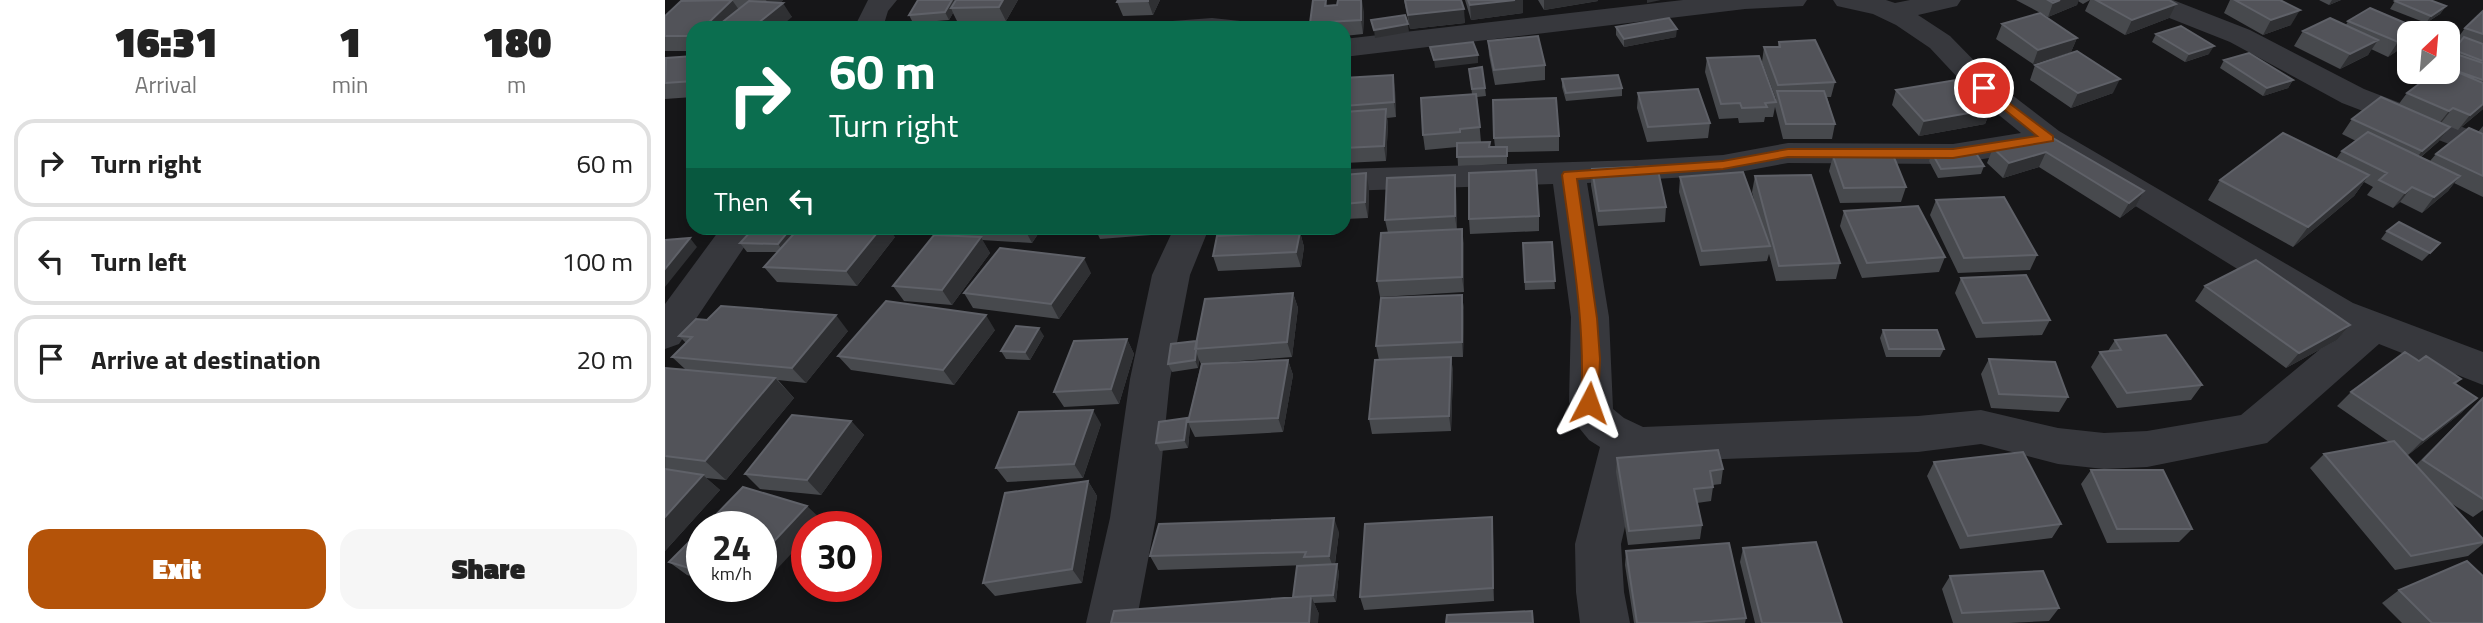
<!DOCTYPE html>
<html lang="en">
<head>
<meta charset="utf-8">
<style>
  :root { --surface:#fff; --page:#f6f6f6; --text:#222; --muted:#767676; --line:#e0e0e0; --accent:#b45309 }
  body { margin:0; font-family:"Titillium Web",sans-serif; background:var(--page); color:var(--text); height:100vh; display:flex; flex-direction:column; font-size:26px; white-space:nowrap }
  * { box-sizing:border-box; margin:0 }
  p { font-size:23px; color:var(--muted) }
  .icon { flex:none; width:38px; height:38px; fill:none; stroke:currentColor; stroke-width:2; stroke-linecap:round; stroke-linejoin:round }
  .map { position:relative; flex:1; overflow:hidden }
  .sheet { display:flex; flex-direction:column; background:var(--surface); width:665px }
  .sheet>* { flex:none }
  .hud { position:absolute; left:21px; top:21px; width:665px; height:214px; border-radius:21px; box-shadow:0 4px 10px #0003; background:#0b6e4f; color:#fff; overflow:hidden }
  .needle { width:46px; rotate:26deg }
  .buttons { position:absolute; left:1732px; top:21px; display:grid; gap:14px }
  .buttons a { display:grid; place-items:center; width:63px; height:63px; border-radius:14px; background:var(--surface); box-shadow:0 4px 10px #0003; font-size:35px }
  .speed { position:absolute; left:21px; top:511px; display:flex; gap:14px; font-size:35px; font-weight:700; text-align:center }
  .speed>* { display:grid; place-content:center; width:91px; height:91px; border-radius:50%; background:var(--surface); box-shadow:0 4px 10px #0003; line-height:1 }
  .speed small { font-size:18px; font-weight:400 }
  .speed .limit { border:10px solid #d22; background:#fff; color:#111 }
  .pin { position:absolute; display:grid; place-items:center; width:60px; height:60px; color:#fff; margin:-30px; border:4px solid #fff; border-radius:50%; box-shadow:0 2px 7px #0007 }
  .me { position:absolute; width:77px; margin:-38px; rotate:4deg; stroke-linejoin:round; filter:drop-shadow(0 0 5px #0008) }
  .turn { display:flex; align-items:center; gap:24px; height:147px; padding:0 28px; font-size:32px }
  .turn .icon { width:91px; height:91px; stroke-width:2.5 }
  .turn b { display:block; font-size:49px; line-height:60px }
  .then { display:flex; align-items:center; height:66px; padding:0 28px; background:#0003; gap:14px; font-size:26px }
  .eta { display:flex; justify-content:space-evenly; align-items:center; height:119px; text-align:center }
  .eta b { font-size:42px; font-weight:800; line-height:49px }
  .button { display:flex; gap:14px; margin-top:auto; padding:14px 28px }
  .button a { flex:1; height:80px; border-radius:21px; background:var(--accent); color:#fff; font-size:28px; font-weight:800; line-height:80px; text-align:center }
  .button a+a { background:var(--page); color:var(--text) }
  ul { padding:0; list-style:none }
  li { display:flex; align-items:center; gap:21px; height:88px; margin:0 14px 10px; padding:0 14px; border:4px solid var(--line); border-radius:21px }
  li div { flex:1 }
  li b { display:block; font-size:26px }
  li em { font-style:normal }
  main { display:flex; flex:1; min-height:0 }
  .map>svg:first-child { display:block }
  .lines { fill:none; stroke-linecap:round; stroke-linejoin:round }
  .minor { fill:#37383d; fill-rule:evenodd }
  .wall { fill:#47494d }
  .shaded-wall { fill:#2f3033 }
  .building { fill:#525359; stroke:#5f6168; stroke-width:2 }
  .route { fill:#b45309; stroke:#753606; stroke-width:2 }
</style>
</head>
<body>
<main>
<section class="sheet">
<div class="eta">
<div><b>16:31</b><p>Arrival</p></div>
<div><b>1</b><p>min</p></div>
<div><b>180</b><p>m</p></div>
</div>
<ul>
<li><svg class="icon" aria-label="right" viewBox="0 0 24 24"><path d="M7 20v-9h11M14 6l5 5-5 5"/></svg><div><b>Turn right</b></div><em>60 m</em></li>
<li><svg class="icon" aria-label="left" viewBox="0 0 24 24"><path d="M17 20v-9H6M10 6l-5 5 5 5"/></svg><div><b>Turn left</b></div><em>100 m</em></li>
<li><svg class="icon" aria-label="arrive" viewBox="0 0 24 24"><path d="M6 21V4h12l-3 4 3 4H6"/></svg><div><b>Arrive at destination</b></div><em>20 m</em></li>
</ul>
<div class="button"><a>Exit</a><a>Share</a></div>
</section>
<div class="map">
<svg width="1818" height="623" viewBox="0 0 1818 623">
  <rect width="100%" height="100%" fill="#161618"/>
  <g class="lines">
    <!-- minor -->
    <path class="minor" d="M203 0H232L223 11 219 24 222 28H194L191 24Z
      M1018 0H1142L1138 6 1080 9 679 57V39Z
      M1168 0H1221L1230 3 1245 0H1296L1292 6 1253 15 1285 36 1330 82 1394 131 1688 303 1818 352V385L1714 344 1602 443 1482 467 1439 469 1393 464 1316 444 1253 452 975 462 956 544 959 592 965 623H915L911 592 910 544 935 447 924 440 915 429 904 402 906 317 888 184 679 191V169L974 160 1058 155 1123 143 1288 144 1356 133 1308 94 1265 48 1231 25 1208 14 1172 6ZM1378 149 1660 323 1678 330 1576 415 1482 431 1439 433 1393 428 1316 410 1253 416 978 427 959 418 948 409 944 317 922 183 1058 175 1123 163 1288 164Z
      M1470 0H1508L1585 30 1699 89 1818 135V157L1677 103 1565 42 1474 6Z
      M547 18 585 22 589 28H490L494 22Z
      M56 228H92L14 344 0 349V304Z
      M509 228H544L525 275 505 379 491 518 471 623H421L445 518 465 379 487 275Z"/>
  </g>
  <!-- wall -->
  <path class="wall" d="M43 0H118L115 3 127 17 28 28V51H0V16Z
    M253 0H353L341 21 293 23 288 13 284 20 248 23 244 15Z
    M495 0 488 15 458 16 452 2Z
    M661 0 662 6 699 12 698 34 679 36V28H646L645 23Z
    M739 0H796L800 23 745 29Z
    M800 0H858V13L806 20Z
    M873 0H933V1L879 10Z
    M1351 0H1504V18L1460 35 1420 11 1425 0 1418 4 1413 1 1412 5 1383 17Z
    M1565 0H1615L1626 25 1598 35 1559 13Z
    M1654 0H1676L1664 5Z
    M1730 1 1781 6 1775 14 1761 23 1725 9Z
    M1818 11V109L1793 130 1776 123 1785 127 1773 142 1756 157 1765 161 1771 154 1813 132 1818 126V197L1789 183 1783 191 1757 213 1735 202 1728 208 1702 195 1708 187 1699 182 1689 196 1628 247 1543 200 1555 180 1671 159 1677 151 1691 141 1677 134 1687 119 1733 105 1742 93 1783 72V58L1794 44 1790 42 1800 28Z
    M1683 21 1745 33V42L1723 57 1706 49 1703 55 1675 69 1629 46 1638 31 1681 25Z
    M1337 24 1412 38 1406 52 1368 64 1331 39Z
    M951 27 1011 37 959 47 951 35Z
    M1491 34 1544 54 1520 62 1487 42Z
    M823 41 880 65V80L830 85 824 55Z
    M1114 42 1170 82 1166 97H1162L1170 124 1167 139H1118L1110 107 1108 117H1100L1099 122 1074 123 1073 118 1054 119 1040 72 1042 58 1110 101 1111 99 1097 62 1099 47H1113Z
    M28 56V97L0 99V59Z
    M1559 60 1628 80 1623 88 1598 96 1555 68Z
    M1370 65 1448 93 1406 108 1365 80Z
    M804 69 820 88 821 96 812 97 816 142H825V147H830L829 138 894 136V151L842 152V164L793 166 792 147 760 150 758 135 807 94Z
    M679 78 730 89 731 117 722 118 723 124 721 161 679 163Z
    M897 79 957 88V96L901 101 897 87Z
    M1231 90 1326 109 1320 124 1254 136 1227 105Z
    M973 93 1045 123 1043 138 982 142 972 108Z
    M1381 134 1479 191 1471 206 1455 218 1374 167 1338 178 1322 163 1328 148Z
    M1267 153 1319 166 1316 174 1273 178 1264 161Z
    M1168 156 1241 187 1236 202 1175 203 1164 171Z
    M927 169 1001 207 1000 222 933 226 926 185Z
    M679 175 704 188 703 218 679 219Z
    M1090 176 1175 263 1171 279 1111 281 1104 254 1102 261 1035 266 1014 192 1015 177 1091 208 1087 192Z
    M791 190 792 229 799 244V292L715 297 712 281 723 233 720 220Z
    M1271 200 1372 255 1365 270 1293 273 1265 215Z
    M1179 211 1280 257 1274 272 1197 278 1175 226Z
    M874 216V231L805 234 804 219Z
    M288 228H377L367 243 317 240 325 253 287 305 239 301 228 286 293 236Z
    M430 228H500L499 234 435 239Z
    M548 228H617L616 233 635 232 639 247 636 267 553 271 548 256 552 237Z
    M1722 231 1775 243 1757 261 1716 239Z
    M230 237 192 286 112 282 99 267 112 252H82L75 243Z
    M887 242 890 289 860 290 858 243Z
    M426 273 394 319 308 308 299 293Z
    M1296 278 1385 320 1377 335 1311 338 1290 293Z
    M1540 286 1685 325 1672 340 1621 368 1530 301Z
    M628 293 633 308 627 357 550 363 623 360 628 375 618 432 530 437 525 427 523 448 495 451 491 443 523 421 536 364 534 360 533 368 507 372 503 364 532 341Z
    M797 295 799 310 798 357H786L788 372 786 431 707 434 704 419 714 360 711 346Z
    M330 330 289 385 186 370 173 356Z
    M1218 330 1279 349 1275 357H1221L1215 338Z
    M183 331 141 383 113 380 129 398 61 480 41 478 55 490 0 551V368L20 369 7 357 21 343 14 336Z
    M379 336 365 360 341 359 336 351Z
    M462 339 469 354 454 404 399 407 389 392Z
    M1450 340 1537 385 1526 400 1452 408 1426 367 1435 352 1443 351Z
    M1324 359 1403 397 1394 412 1326 408 1316 374Z
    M1754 361 1796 379 1791 384 1812 398 1796 413 1743 455 1738 452 1751 465 1818 398V510L1808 517 1784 502 1818 539V544L1803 556 1730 570 1645 468 1659 454 1724 442 1672 406 1686 392Z
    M186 421 199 435 156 495 95 489 80 474Z
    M436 424 418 478 342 482 331 468Z
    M952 458 1058 469 1056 484 1048 485V487L1046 501 1032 503 1037 525 1035 539 963 545 951 472Z
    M1269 462 1396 524 1387 538 1295 549 1262 476Z
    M1426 470 1527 529 1514 542 1442 543 1416 484Z
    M423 481 432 496 417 583 330 596 318 583Z
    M37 529V580L22 575 4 562Z
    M828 531 829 601 699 610 695 597Z
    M674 532 670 564 674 572 671 602 649 603 654 614 628 597 643 565 493 570 485 556Z
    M1078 548 1177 623H1090L1075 562Z
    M961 551 1081 618 1080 623H969L960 565Z
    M1285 576 1394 608 1384 621 1344 623H1288L1277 589Z
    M56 586H96L87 596Z
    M1734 590 1818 623H1737L1717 603Z"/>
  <!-- shaded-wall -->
  <path class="shaded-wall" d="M67 0 77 14 63 28H38Z
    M101 0H118L107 10Z
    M287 0H295L286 8 288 13 284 20 280 12Z
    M338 0H353L341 21 334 7Z
    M483 0H495L488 15 483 1Z
    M697 0 699 12 698 34 696 20Z
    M850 0H858V13L806 20 805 5Z
    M879 0H933V1L879 10Z
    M982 0H996L982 3Z
    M1395 0H1414L1412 5 1383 17 1388 3Z
    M1667 0H1676L1664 5Z
    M118 3 127 17 114 28H87Z
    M1511 4 1504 18 1460 35 1467 20Z
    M1781 6 1775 14 1761 23 1766 16Z
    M799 9 800 23 745 29 743 15Z
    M1635 10 1626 25 1598 35 1606 20Z
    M743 24 744 32 710 38 709 30Z
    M1012 29 1011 37 959 47V39Z
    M1745 35 1744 43 1723 57 1733 42Z
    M1412 38 1406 52 1368 64 1373 50Z
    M1713 40 1703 55 1675 69 1685 54Z
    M1549 46 1544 54 1520 62 1524 54Z
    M813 55V63L770 68 769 60Z
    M728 75 730 89 731 117 729 102Z
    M1455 79 1448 93 1406 108 1413 93Z
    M1628 80 1623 88 1598 96 1602 88Z
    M1818 104V109L1793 130 1805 115Z
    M1788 108 1776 123 1772 126 1784 111Z
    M721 109 723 124 721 161 719 146Z
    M1326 109 1320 124 1254 136 1259 121Z
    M1785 127 1773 142 1745 166 1757 151Z
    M1381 152 1374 167 1338 178 1344 163Z
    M701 173 704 188 703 218 700 202Z
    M790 175 791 190 792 231 790 216Z
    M1704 175 1689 196 1628 247 1643 227Z
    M1795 176 1783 191 1757 213 1769 197Z
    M1747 187 1735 202 1728 208 1740 193Z
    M1479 191 1471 206 1455 218 1464 203Z
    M126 228H139L119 252 113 244Z
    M216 228H224L230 237 192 286 181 271Z
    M359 228H377L367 243Z
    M797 229 799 244V292L797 277Z
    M635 232 639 247 636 267 631 252Z
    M316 237 325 253 287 305 277 290Z
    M25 238 32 247 0 287V269Z
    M419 258 426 273 394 319 386 304Z
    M628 293 633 308 627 357 622 342Z
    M797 295 799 310 798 357 797 342Z
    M171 315 183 331 141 383 127 368Z
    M321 315 330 330 289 385 278 370Z
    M1685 325 1672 340 1621 368 1634 353Z
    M374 328 379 336 365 360 360 352Z
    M462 339 469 354 454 404 446 389Z
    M531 351 534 360 533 368 530 360Z
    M786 357 788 372 786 431 784 416Z
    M623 360 628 375 618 432 613 418Z
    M110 378 129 398 61 480 40 461Z
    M1812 398 1796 413 1743 455 1758 440Z
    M428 410 436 424 418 478 409 464Z
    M522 418 525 427 523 448 519 440Z
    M186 421 199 435 156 495 142 480Z
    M38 475 55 490 0 551V517Z
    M423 481 432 496 417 583 407 569Z
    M142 506 157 520 151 527H142V537L96 586V555Z
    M827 517 828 531 829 601 828 588Z
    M669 518 674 532 669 570 664 556Z
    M672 564 674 572 671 602 668 595Z
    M75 586H96L87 596Z
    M646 596 654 614 653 623H644Z"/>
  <!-- building -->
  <path class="building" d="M67 0 38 28H28V36H0V16L16 1Z
    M253 0H287L280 12 244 15Z
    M291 0H338L334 7 286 8Z
    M453 0H483V1L452 2Z
    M648 0H661L660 6 672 5 673 0H696V20L645 23Z
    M740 0H796L799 9 743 15Z
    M803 0H850L805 5Z
    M1383 0H1395L1388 3Z
    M1431 0H1504L1511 4 1467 20Z
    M1570 0H1615L1635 10 1606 20Z
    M1732 0H1765L1781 6 1766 16 1730 1Z
    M84 1 118 3 87 28H50Z
    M1705 8 1754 29 1747 33H1745V35L1733 42 1683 21Z
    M1818 11V34L1800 28Z
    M1375 13 1412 38 1373 50 1337 24Z
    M740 15 743 24 709 30 706 20Z
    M1004 18 1012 29 959 39 951 27Z
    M1665 18 1713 40 1685 54 1638 31Z
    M1516 26 1549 46 1524 54 1491 34Z
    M873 36 880 65 829 70 823 41Z
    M1799 37 1818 44V61L1789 50Z
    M1150 40 1170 82 1113 85 1099 47H1115L1114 42Z
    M808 42 813 55 769 60 765 47Z
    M1412 51 1455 79 1413 93 1370 65Z
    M1584 53 1628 80 1602 88 1559 60Z
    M1788 53 1818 63V80L1783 68V59Z
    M28 56V81L0 83 1 58Z
    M1094 56 1111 102 1100 103 1102 107 1077 108 1075 103 1056 104 1042 58Z
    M817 67 820 88 807 89 804 69Z
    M1783 68 1818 83V104L1805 115 1788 108 1784 111 1742 93 1770 72H1783Z
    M728 75 729 102 679 106V78Z
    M953 75 957 88 901 93 897 79Z
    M1297 79 1326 109 1259 121 1231 90Z
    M1033 89 1045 123 983 127 973 93Z
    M1112 91H1159L1170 124H1121Z
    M811 94 815 127 795 129V132L758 135 756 98Z
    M1716 97 1785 127 1757 151 1687 119Z
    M891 98 894 136 829 138 828 100Z
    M721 109 719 146 679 148V112Z
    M1804 128 1818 134V176L1771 154Z
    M1703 132 1795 176 1769 197 1747 187 1740 193 1714 180 1722 173 1677 151Z
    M1618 133 1704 175 1643 227 1555 180Z
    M1381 134 1479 191 1464 203 1381 152 1344 163 1328 148Z
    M825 142 824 147H842V156L792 157V143Z
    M1309 150 1319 166 1276 169 1267 153Z
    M1228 155 1241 187 1179 188 1168 156Z
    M992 166 1001 207 934 211 927 169Z
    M871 170 874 216 804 219V173Z
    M1078 172 1105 246 1037 251 1015 177Z
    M701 173 700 202 679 204V175Z
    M790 175V216L720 220 722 178Z
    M1146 175 1175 263 1114 266 1090 176Z
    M1339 197 1372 255 1299 258 1271 200Z
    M1253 206 1280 257 1202 263 1179 211Z
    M1734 222 1775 243 1765 253 1722 231Z
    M89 228H126L113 244 75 243Z
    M134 228H216L181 271 99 267Z
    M797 229V277L712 281 716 233Z
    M635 232 631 252 548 256 552 236Z
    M269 235 316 237 277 290 228 286Z
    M25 238 0 269V240Z
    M887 242 890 281 860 282 858 243Z
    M335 248 419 258 386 304 299 293Z
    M1591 260 1685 325 1634 353 1540 286Z
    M1361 275 1385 320 1318 323 1296 278Z
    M628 293 622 342 530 349 540 299Z
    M797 295V342L711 346 716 298Z
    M221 301 321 315 278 370 173 356Z
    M56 306 171 315 127 368 7 357 27 337 14 336 31 319 42 320Z
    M351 326 374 328 360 352 336 351Z
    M1218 330H1272L1279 349H1224Z
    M1501 335 1537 385 1462 393 1435 352 1456 350 1450 340Z
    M462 339 446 389 389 392 409 341Z
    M532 341 530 360 503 364 506 344Z
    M1740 352 1754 361 1761 356 1796 379 1789 383 1812 398 1758 440 1686 392Z
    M786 357 784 416 704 419 710 360Z
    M1324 359 1390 362 1403 397 1334 394Z
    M623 360 613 418 523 422 537 364Z
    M0 368 110 378 40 461 0 456Z
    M1818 398V499L1758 460Z
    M428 410 409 464 331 468 354 412Z
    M127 415 186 421 142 480 80 474Z
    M522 418 519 440 491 443 494 422Z
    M1729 441 1818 539V542L1746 556 1659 454Z
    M1053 450 1058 469 1045 471 1048 487 1029 489 1037 525 964 531 952 458Z
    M1358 452 1396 524 1303 536 1269 462Z
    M0 469 38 475 0 517Z
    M1426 470H1498L1527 529H1452Z
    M423 481 407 569 318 583 340 493Z
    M78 487 142 506 96 555V527H39Z
    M827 517 828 588 695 597 700 524Z
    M669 518 664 556 639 557 641 552 485 556 494 524Z
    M37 529V572L4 562Z
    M1151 542 1177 623H1097L1078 548Z
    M1064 543 1081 618 1021 623H972L961 551Z
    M1802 561 1818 576V623H1767L1734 590Z
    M672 564 668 595 628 597 632 566Z
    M1378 571 1394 608 1297 613 1285 576Z
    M646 596 644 623H446L449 611Z
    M867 611 868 623H781L782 615Z"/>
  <!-- route -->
  <path class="route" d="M1319 84 1388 136V141L1288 158 1123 157 1058 169 912 179 932 318 935 359 933 403 930 408H918L916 403C921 326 907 251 897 175L899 172 1058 161 1123 149H1288L1372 136 1315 90V85Z"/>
</svg>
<div class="buttons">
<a><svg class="needle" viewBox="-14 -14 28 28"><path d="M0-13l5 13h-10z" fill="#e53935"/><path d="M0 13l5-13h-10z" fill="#767676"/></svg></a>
</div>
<div class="speed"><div>24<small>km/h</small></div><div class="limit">30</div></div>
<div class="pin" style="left:1319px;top:88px;background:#d93025"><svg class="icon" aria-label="arrive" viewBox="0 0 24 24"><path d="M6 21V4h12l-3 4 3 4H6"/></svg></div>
<svg class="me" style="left:924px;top:403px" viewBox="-20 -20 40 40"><path d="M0-17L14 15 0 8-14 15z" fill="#b45309" stroke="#fff" stroke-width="4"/></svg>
<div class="hud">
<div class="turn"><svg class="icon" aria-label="right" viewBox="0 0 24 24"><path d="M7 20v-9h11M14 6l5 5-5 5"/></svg><div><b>60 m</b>Turn right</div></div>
<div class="then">Then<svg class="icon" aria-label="left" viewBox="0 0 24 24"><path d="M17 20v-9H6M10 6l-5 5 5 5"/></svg></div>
</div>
</div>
</main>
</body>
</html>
